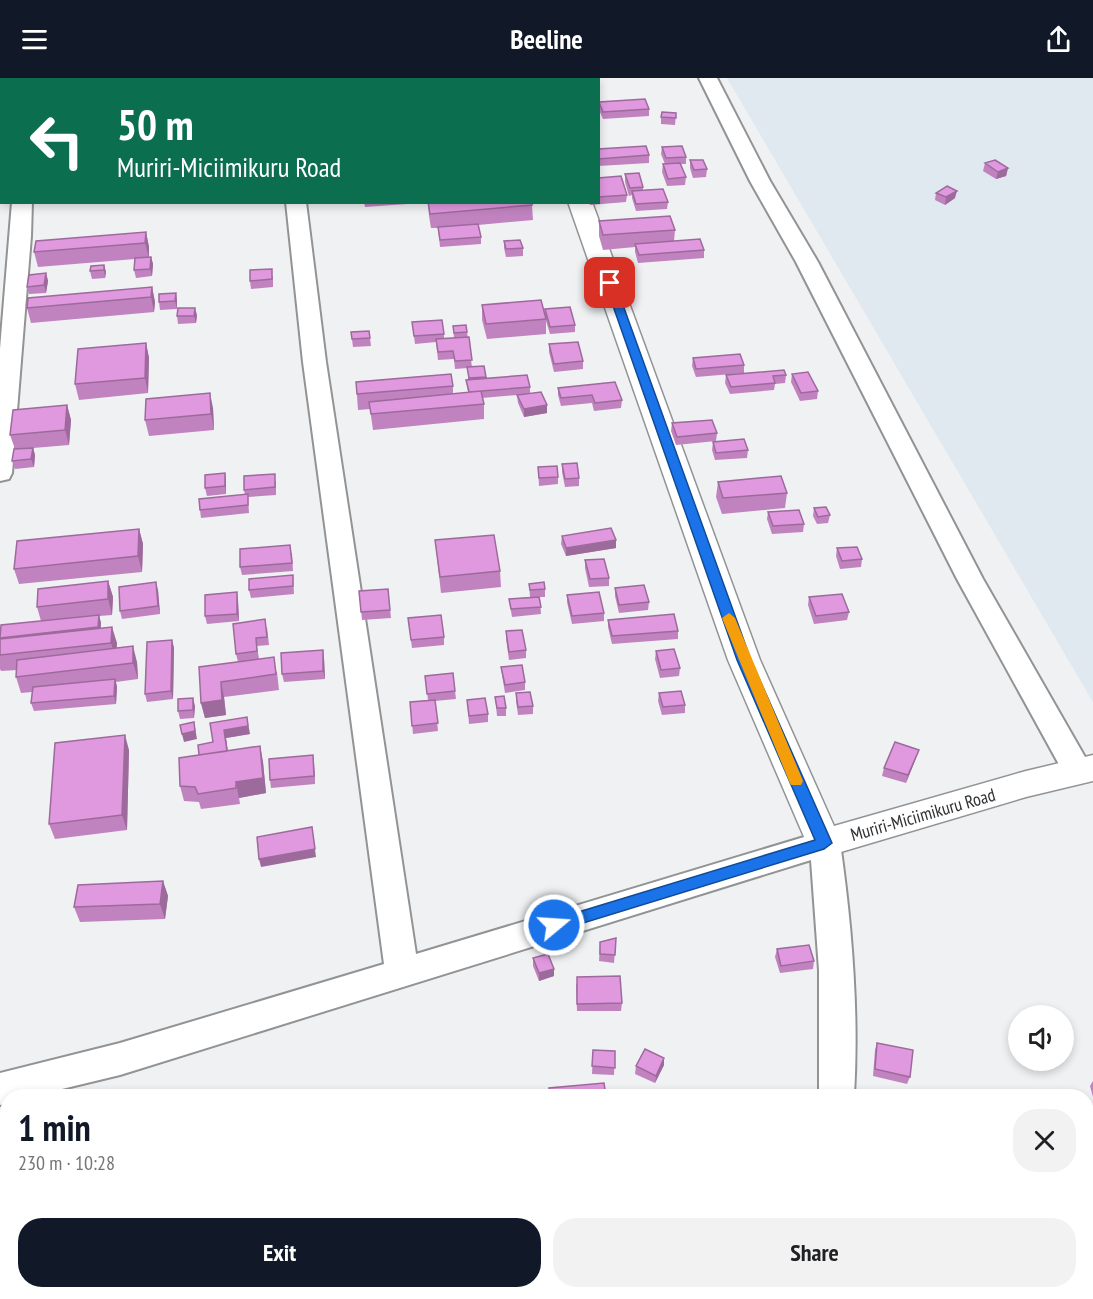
<!DOCTYPE html>
<html lang="en">
<head>
<meta charset="utf-8">
<style>
  :root { --surface:#fff; --page:#f2f2f2; --text:#202124; --muted:#757577; --accent:#111827 }
  body { margin:0; font-family:"PT Sans Narrow",sans-serif; background:var(--page); color:var(--text); height:100vh; display:flex; flex-direction:column; font-size:22px; white-space:nowrap }
  * { box-sizing:border-box; margin:0 }
  p { font-size:20px; color:var(--muted) }
  .icon { flex:none; width:33px; height:33px; fill:none; stroke:currentColor; stroke-width:2; stroke-linecap:round; stroke-linejoin:round }
  .map { position:relative; flex:1; overflow:hidden }
  .sheet { position:absolute; left:0px; top:1011px; width:1094px; height:210px; display:flex; flex-direction:column; background:var(--surface); border-radius:24px 24px 0 0; box-shadow:0 3px 9px #0003 }
  .sheet>* { flex:none }
  .banner { position:absolute; left:0px; top:0px; width:600px; height:126px; box-shadow:0 3px 9px #0003; background:#0b6e4f; color:#fff; overflow:hidden }
  .fabs { position:absolute; left:1008px; top:927px; display:grid; gap:12px }
  .fabs a { display:grid; place-items:center; width:66px; height:66px; border-radius:50%; background:var(--surface); box-shadow:0 3px 9px #0003; font-size:30px }
  .pin { position:absolute; display:grid; place-items:center; width:51px; height:51px; color:#fff; margin:-26px; border-radius:12px; box-shadow:0 3px 9px #0006 }
  .me { position:absolute; width:66px; margin:-33px; rotate:72deg; stroke-linejoin:round; filter:drop-shadow(0 0 4px #0008) }
  .turn { display:flex; align-items:center; gap:21px; height:126px; padding:0 18px; font-size:27px }
  .turn .icon { width:78px; height:78px; stroke-width:2.5 }
  .turn b { display:block; font-size:42px; line-height:51px }
  .round { display:grid; place-items:center; flex:none; width:63px; height:63px; border-radius:24px; background:var(--page) }
  .summary { display:flex; align-items:center; justify-content:space-between; height:102px; padding:0 18px }
  h1 { font-size:36px; font-weight:800; line-height:45px; color:var(--accent) }
  .primary-button { display:flex; gap:12px; margin-top:auto; padding:12px 18px }
  .primary-button a { flex:1; height:69px; border-radius:24px; background:var(--accent); color:#fff; font-size:24px; font-weight:800; line-height:69px; text-align:center }
  .primary-button a+a { background:var(--page); color:var(--text) }
  header { display:flex; justify-content:space-between; align-items:center; height:78px; padding:0 18px; background:var(--accent); color:#fff; font-size:27px; font-weight:800 }
  .map>svg:first-child { display:block }
  .built { fill:#e0e8f0 }
  .lines { fill:none; stroke-linecap:round; stroke-linejoin:round }
  .minor-casing { stroke:#919395; stroke-width:4 }
  .tertiary-casing { stroke:#919395; stroke-width:3 }
  .minor { fill:#fff; fill-rule:evenodd }
  .tertiary { fill:#fff; fill-rule:evenodd }
  .wall { fill:#c183c0 }
  .shaded-wall { fill:#9d6a9c }
  .building { fill:#e098df; stroke:#9d6a9c; stroke-width:1.5 }
  .route { fill:#1a73e8; stroke:#114b97; stroke-width:1.5 }
  .slow { fill:#f59e0b }
  .labels { text-anchor:middle; stroke-width:5; stroke-linejoin:round; paint-order:stroke }
  .street-label { font-size:18px; fill:#2f3031; stroke:#fefeff }
</style>
</head>
<body>
<header><svg class="icon" aria-label="menu" viewBox="0 0 24 24"><path d="M4 6h16M4 12h16M4 18h16"/></svg>Beeline<svg class="icon" aria-label="share" viewBox="0 0 24 24"><path d="M12 15V3M7 8l5-5 5 5M5 13v7h14v-7"/></svg></header>
<div class="map">
<svg width="1093" height="1221" viewBox="0 0 1093 1221">
  <rect width="100%" height="100%" fill="#eff1f3"/>
  <!-- built -->
  <path class="built" d="M727 0H1093V624Z"/>
  <g class="lines">
    <!-- minor casing -->
    <g class="minor-casing">
      <path id="minor" d="M20 0H38V2H20Z
        M272 0H290V2H272Z
        M699 0H717L770 103 818 184 983 501 1093 693 1089 701 1078 704 1067 701 957 501 796 184 750 103Z
        M12 124H32L31 158 12 395 9 401 0 403V271Z
        M286 124H306L326 284 416 876 824 753 835 756 840 765C852 848 859 934 854 1018H819V892L811 782 120 997 33 1018H8V1025L0 1027V995L120 965 384 886 303 284Z
        M8 1142V1178L0 1179V1143Z
        M636 1214H799L802 1221H639Z
        M826 1214H864V1221H826Z"/>
    </g>
    <!-- tertiary casing -->
    <g class="tertiary-casing">
      <path id="tertiary" d="M522 0H544V2H522Z
        M568 124H592L760 582 834 748 1026 693 1093 677V703L1026 719 824 779 811 775 728 582Z"/>
    </g>
    <!-- minor -->
    <use href="#minor" class="minor"/>
    <!-- tertiary -->
    <use href="#tertiary" class="tertiary"/>
  </g>
  <!-- wall -->
  <path class="wall" d="M87 0H102V2H87Z
    M599 24 649 31V38L603 41 599 32Z
    M676 35 675 47 661 46V39Z
    M662 69 686 79V86H681L686 99 685 107 667 108 662 94 663 86H665L661 76Z
    M598 71 649 77V85L598 88Z
    M690 82 707 91 706 99 693 100 690 90Z
    M985 85 1008 90 1006 98 996 101 983 93Z
    M625 96 643 109V112L668 124 667 131 636 133 632 120V117L629 118 625 104Z
    M598 100 627 117 626 124 590 127 589 124H598Z
    M936 115 955 120 945 127 935 122Z
    M324 124H345L324 126Z
    M364 124H407V126L365 129Z
    M428 124 532 127 533 142 478 147 481 159V166L440 169 438 150H431L429 138Z
    M599 143 675 152 674 163 704 172V180L638 185 635 174V169L603 172 599 158Z
    M146 154 149 169V179H151L153 186 152 198 136 200 134 192 135 181 38 189 34 174Z
    M504 163 523 170V178L506 179 504 170Z
    M104 187 106 194 105 200 92 201 90 193Z
    M46 195 48 203 46 215 29 216 27 209Z
    M273 198V209L251 211 250 203Z
    M152 209 155 224 154 234 31 245 27 230Z
    M176 215 177 222V231L160 232 159 224Z
    M482 227 545 237V231L575 247V254L550 256 546 243V256L487 261 482 242Z
    M197 237 196 245 178 246 177 238Z
    M412 244 444 256V261L454 260 453 248 467 254 472 289 484 288 486 300 530 309V315L547 335 524 339 518 325 517 317 482 320 484 326V341L373 352 370 331 358 332 356 304 453 308V316L468 314 466 302 468 301V290L455 291 454 281 438 282 436 264 415 266Z
    M369 253 371 268 353 269 351 254Z
    M146 265 149 280 148 315 79 322 75 306Z
    M549 266 583 283V291L554 294 549 274Z
    M693 280 744 287V295L696 299 692 288Z
    M792 296 818 313 817 321 800 323 791 304Z
    M726 297H786L785 305 775 306 774 312 730 316 725 305Z
    M558 310 622 322 621 330 594 333 592 325 561 328 558 317Z
    M67 327 71 342 69 367 33 370 35 377 34 389 15 391 12 383 15 371 10 357Z
    M213 330 214 352 149 358 145 342Z
    M672 345 717 355 716 363 676 367 671 353Z
    M713 364 748 372 747 380 715 382 712 372Z
    M562 386 579 400V408L565 409 562 394Z
    M538 389 558 399V406L539 408Z
    M225 395 226 403V416L207 418 205 410Z
    M276 403V417L248 419 249 435 201 440 200 432 245 417 244 412Z
    M718 404 787 415 785 430 722 436 716 419Z
    M814 430 830 437 828 445 817 446 813 438Z
    M768 434 804 446 803 454 772 456 767 441Z
    M139 451 143 466 142 494 19 506 14 491Z
    M562 458 616 470 566 478 561 466Z
    M435 462 500 493 501 509 441 515Z
    M837 470 862 481 861 489 840 491 836 478Z
    M292 475 293 493 242 497 240 489Z
    M585 482 609 500V508L589 509 585 490Z
    M293 497 294 516 251 520 249 512Z
    M108 503 113 519 112 537 99 538 101 545V550L117 565 116 570 137 584 138 601 116 604 117 609 116 626 34 633 31 625 32 614 21 615 16 599 17 592 1 593 0 591V560L41 543 37 529Z
    M529 506 545 511V519H540L541 536 512 539 509 521 530 519Z
    M615 510 649 524 648 532 619 535 615 518Z
    M388 511 391 540 362 542 359 513Z
    M158 512 160 536 122 541 120 533Z
    M567 517 604 535V543L572 546 567 524Z
    M809 519 849 534 847 542 814 546 808 527Z
    M238 522 239 543 207 546 205 538Z
    M408 540 444 559V567L412 570Z
    M608 542 678 553V561L612 566 608 549Z
    M267 549 269 567 257 568 259 581 277 594 279 612 224 619 226 637 205 640 201 625 238 584 236 576Z
    M506 553 526 572V580L509 582 506 561Z
    M172 562 174 570 173 621 147 624 145 616Z
    M656 573 680 590 679 598 660 600 655 581Z
    M324 580 325 601 284 604 282 596Z
    M501 589 525 604V612L505 615 502 597Z
    M425 598 455 613 456 621 435 623 438 653 413 656 410 624 428 622Z
    M516 615 533 628V636L518 637 516 623Z
    M659 615 685 627V635L662 637 658 623Z
    M495 619 506 630V638H497Z
    M467 622 488 636V644L469 646Z
    M195 628 194 640 180 641 178 633Z
    M210 645 250 656 226 660 228 673 260 668 263 684 266 715 239 720 240 726 201 731 199 724 184 723 180 708 199 677 213 664Z
    M129 672 127 752 55 761 49 746Z
    M916 680 906 705 882 698 884 690Z
    M314 685 315 706 271 710 270 702Z
    M163 803 168 818 165 841 80 844 74 829Z
    M616 860 614 885 599 883 600 864Z
    M777 871 814 883 813 891 780 895 775 879Z
    M533 880 554 898 539 903 533 888Z
    M576 906 622 925 621 933H577Z
    M877 965 910 999 907 1006 873 998 875 972Z
    M593 972 615 973 614 997 592 996Z
    M664 980V987L655 1005 635 996 636 988Z
    M1093 1003V1019L1090 1008Z
    M15 1214H116L113 1221H29L19 1220Z"/>
  <!-- shaded-wall -->
  <path class="shaded-wall" d="M1008 90 1006 98 996 101 998 94Z
    M957 113 955 120 945 127 946 119Z
    M146 154 149 169V180L145 165Z
    M151 179 153 186 152 198 150 191Z
    M104 187 106 194 105 200 104 192Z
    M46 195 48 203 46 215 44 207Z
    M152 209 155 224 154 234 151 219Z
    M176 215 177 222V231L175 223Z
    M195 230 197 237 196 245 194 238Z
    M146 265 149 280 148 315 145 300Z
    M210 315 213 330 214 352 211 336Z
    M67 327 71 342 69 367 65 352Z
    M547 327V335L524 339V331Z
    M33 370 35 377 34 389 31 381Z
    M225 395 226 403V416L225 408Z
    M139 451 143 466 142 494 138 478Z
    M616 462V470L566 478V470Z
    M108 503 113 519 112 537 108 521Z
    M156 504 158 512 160 536 158 528Z
    M237 514 238 522 239 543 237 536Z
    M99 537 101 545 100 557 98 549Z
    M112 549 117 565 116 581 111 565Z
    M172 562 174 570 173 621 171 613Z
    M133 568 137 584 138 601 133 585Z
    M323 572 324 580 325 601 323 593Z
    M115 601 117 609 116 626 114 618Z
    M221 604 224 619 226 637 205 640 201 625Z
    M193 620 195 628 194 640 193 632Z
    M247 639 250 656 226 660 229 683 224 652Z
    M194 644 197 661 184 664 182 656Z
    M125 657 129 672 127 752 122 737Z
    M260 668 263 684 266 715 239 720 240 726 236 704Z
    M919 672 916 680 906 705 908 697Z
    M313 677 314 685 315 706 314 698Z
    M312 749 316 779 261 789 259 781Z
    M163 803 168 818 165 841 160 826Z
    M554 891V898L539 903V895Z
    M664 980V987L655 1005 656 998Z
    M65 1214H76L74 1221H68L65 1215Z
    M105 1214H116L113 1221H102Z
    M181 1214H185L184 1221H179Z"/>
  <!-- building -->
  <path class="building" d="M292 0H386V2H293Z
    M454 0H487V2L433 1Z
    M645 21 649 31 603 34 599 24Z
    M662 34 676 35V40L661 39Z
    M646 68 649 77 598 81V71Z
    M682 68 686 79 666 80 662 69Z
    M690 82H703L707 91 694 92Z
    M995 82 1008 90 998 94 985 85Z
    M680 85 686 99 668 101 663 86Z
    M639 95 643 109 630 110 625 96Z
    M621 98 627 117 598 119V100Z
    M947 108 957 113 946 119 936 115Z
    M663 111 668 124 636 126 632 113Z
    M428 124H532V127L430 136Z
    M670 138 675 152 603 157 599 143Z
    M478 146 481 159 440 162 438 149Z
    M146 154 145 165 34 174 36 163Z
    M700 161 704 172 639 177 635 166Z
    M520 162 523 170 506 171 504 163Z
    M151 179 150 191 134 192 135 180Z
    M104 187V192L90 193 91 188Z
    M272 191V201L250 203V192Z
    M46 195 44 207 27 209 29 197Z
    M152 209 151 219 27 230 28 220Z
    M176 215 175 223 159 224V216Z
    M541 222 546 241 486 246 482 227Z
    M570 229 575 247 550 249 545 231Z
    M178 230H195L194 238H177Z
    M442 242 444 256 414 258 412 244Z
    M466 247 467 254 454 255 453 248Z
    M369 253 370 260 352 261 351 254Z
    M469 259 472 282 455 283 453 273 438 274 436 261Z
    M578 264 583 283 554 286 549 266Z
    M146 265 145 300 75 306 78 271Z
    M740 276 744 287 696 291 693 280Z
    M484 288 486 299 469 300 467 289Z
    M784 292 786 297 773 298 775 305 731 309 726 297Z
    M808 294 818 313 801 315 792 296Z
    M451 296 453 308 357 316 356 304Z
    M527 297 530 309 469 314 466 302Z
    M615 304 622 322 595 325 592 317 561 320 558 310Z
    M481 313 484 326 371 336 369 324Z
    M541 314 547 327 524 331 517 317Z
    M210 315 211 336 145 342 146 321Z
    M67 327 65 352 10 357 13 332Z
    M712 342 717 355 677 359 672 345Z
    M744 361 748 372 716 375 713 364Z
    M33 370 31 381 12 383 14 371Z
    M577 385 579 400 565 401 562 386Z
    M557 388 558 399 539 400 538 389Z
    M225 395V408L205 410V397Z
    M275 396V409L244 412V398Z
    M781 398 787 415 723 420 718 404Z
    M248 416V427L200 432 199 421Z
    M826 429 830 437 818 439 814 430Z
    M799 432 804 446 773 448 768 434Z
    M611 450 616 462 566 470 562 458Z
    M139 451 138 478 14 491 17 463Z
    M494 457 500 493 440 499 435 462Z
    M290 467 292 485 240 489V471Z
    M857 469 862 481 842 483 837 470Z
    M604 481 609 500 590 501 585 482Z
    M293 497V508L249 512V501Z
    M108 503V521L37 529 38 511Z
    M156 504 158 528 120 533 119 509Z
    M544 504 545 511 530 512 529 506Z
    M644 507 649 524 619 527 615 510Z
    M388 511 390 532 361 534 359 513Z
    M237 514V536L205 538V517Z
    M599 514 604 535 572 538 567 517Z
    M842 516 849 534 816 538 809 519Z
    M539 519 541 529 511 531 509 521Z
    M674 536 678 553 612 558 608 542Z
    M99 537 98 549 0 560 1 547Z
    M441 537 444 559 411 562 408 540Z
    M265 541 267 559 256 560 257 573 236 576 233 546Z
    M112 549 111 565 0 577V561Z
    M522 552 526 572 509 574 506 553Z
    M172 562 171 613 145 616 147 564Z
    M133 568V585L16 599 17 582Z
    M674 571 680 590 661 592 656 573Z
    M323 572V593L282 596 281 575Z
    M274 579 276 596 221 604 222 622 201 625 199 589Z
    M522 587 525 604 505 607 501 589Z
    M453 595 455 613 427 616 425 598Z
    M115 601 114 618 31 625 33 609Z
    M681 613 685 627 663 629 659 615Z
    M530 614 533 628 518 629 516 615Z
    M504 618 506 630H497L495 619Z
    M193 620V632L178 633V621Z
    M485 620 488 636 469 638 467 622Z
    M435 622 438 645 412 648 410 624Z
    M247 639 248 648 224 652 227 673 199 677 198 667 213 664 210 645Z
    M194 644 195 653 182 656 180 647Z
    M125 657 122 737 49 746 55 665Z
    M895 664 919 672 908 697 884 690Z
    M260 668 263 700 236 704V710L198 716 195 709 180 708 179 680Z
    M313 677 314 698 270 702 269 681Z
    M312 749 315 771 259 781 257 759Z
    M163 803 160 826 74 829 78 807Z
    M616 860 615 877 600 876V864Z
    M809 867 814 883 781 888 777 871Z
    M548 876 554 891 539 895 533 880Z
    M620 898 622 925 577 926V899Z
    M877 965 913 972 910 999 875 991Z
    M645 971 664 980 656 998 636 988Z
    M593 972 615 973V990L592 988Z
    M604 1005 606 1018H550L549 1010Z
    M74 1214H105L102 1221H71Z
    M146 1214H181L179 1221H144Z
    M647 1214H718V1221H646Z
    M747 1215 809 1221H747Z"/>
  <!-- route -->
  <path class="route" d="M610 202 615 205 751 582 832 765 824 771 554 854 549 852 546 847 549 843 815 762 737 582 605 205Z"/>
  <!-- slow -->
  <path class="slow" d="M729 535 735 540 803 703 801 707H791L789 703 722 540Z"/>
  <g class="labels">
    <!-- street labels -->
    <g class="street-label">
      <text transform="translate(923 737) rotate(-16)" y="6">Muriri-Miciimikuru Road</text>
    </g>
  </g>
</svg>
<div class="fabs">
<a><svg class="icon" aria-label="sound" viewBox="0 0 24 24"><path d="M4 9h4l5-4v14l-5-4H4zM17 9q2 3 0 6"/></svg></a>
</div>
<div class="pin" style="left:610px;top:205px;background:#d93025"><svg class="icon" aria-label="arrive" viewBox="0 0 24 24"><path d="M6 21V4h12l-3 4 3 4H6"/></svg></div>
<svg class="me" style="left:554px;top:847px" viewBox="-20 -20 40 40"><circle r="17" fill="#1a73e8" stroke="#fff" stroke-width="3"/><path d="M0-11L8 9 0 5-8 9z" fill="#fff"/></svg>
<div class="banner">
<div class="turn"><svg class="icon" aria-label="left" viewBox="0 0 24 24"><path d="M17 20v-9H6M10 6l-5 5 5 5"/></svg><div><b>50 m</b>Muriri-Miciimikuru Road</div></div>
</div>
<section class="sheet">
<div class="summary"><div><h1>1 min</h1><p>230 m · 10:28</p></div><a class="round"><svg class="icon" aria-label="close" viewBox="0 0 24 24"><path d="M6 6l12 12M18 6L6 18"/></svg></a></div>
<div class="primary-button"><a>Exit</a><a>Share</a></div>
</section>
</div>
</body>
</html>
